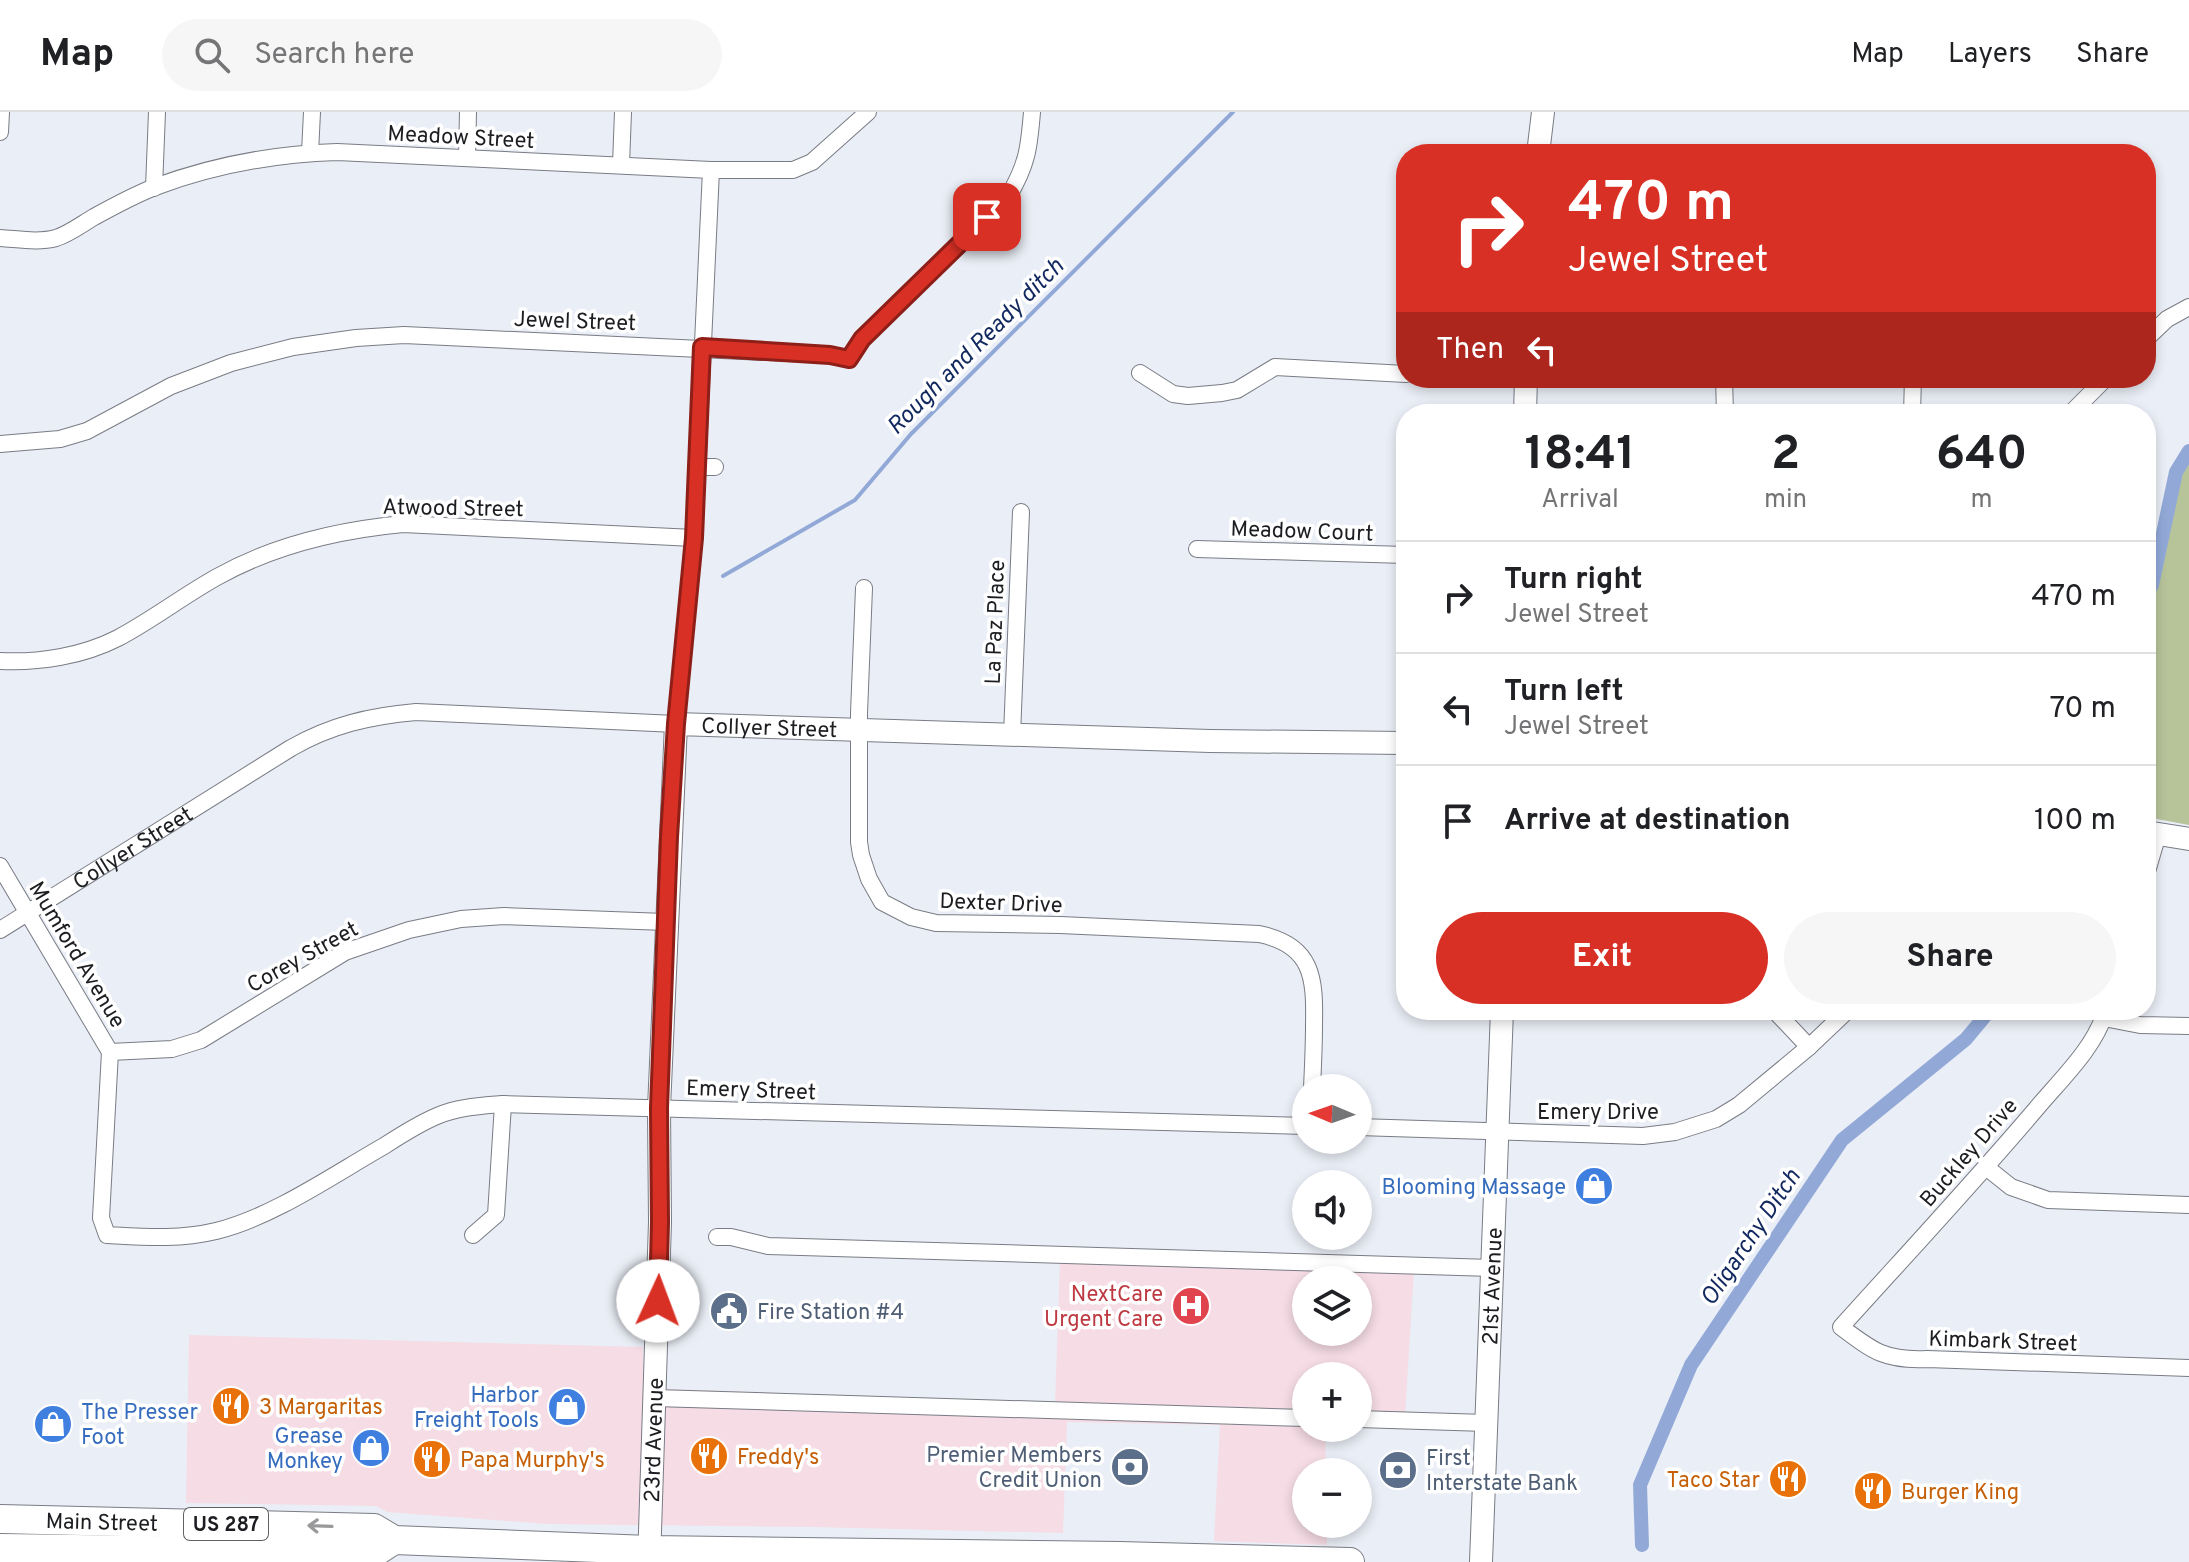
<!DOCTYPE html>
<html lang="en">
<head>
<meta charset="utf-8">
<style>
  :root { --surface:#fff; --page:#f6f6f6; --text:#202124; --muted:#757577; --line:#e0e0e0; --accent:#d93025 }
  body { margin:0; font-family:Overpass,sans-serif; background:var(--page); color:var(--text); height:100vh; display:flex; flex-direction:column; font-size:30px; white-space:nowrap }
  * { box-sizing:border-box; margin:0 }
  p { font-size:26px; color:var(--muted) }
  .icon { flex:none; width:44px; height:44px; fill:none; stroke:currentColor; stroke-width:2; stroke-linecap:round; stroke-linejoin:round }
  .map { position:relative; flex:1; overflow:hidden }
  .details { position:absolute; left:1396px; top:292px; width:760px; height:616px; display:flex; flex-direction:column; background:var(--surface); border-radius:32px; box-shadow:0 4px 12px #0003 }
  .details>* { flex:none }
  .banner { position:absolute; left:1396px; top:32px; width:760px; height:244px; border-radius:32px; box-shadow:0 4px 12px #0003; background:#d93025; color:#fff; overflow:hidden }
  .needle { width:52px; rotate:272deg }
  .tools { position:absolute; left:1292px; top:962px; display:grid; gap:16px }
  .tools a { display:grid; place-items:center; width:80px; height:80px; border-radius:50%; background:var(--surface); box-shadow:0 4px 12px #0003; font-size:40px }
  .pin { position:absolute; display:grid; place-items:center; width:68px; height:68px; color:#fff; margin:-34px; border-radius:16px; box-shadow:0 4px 12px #0006 }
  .me { position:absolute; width:88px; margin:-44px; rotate:2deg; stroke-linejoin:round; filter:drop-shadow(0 0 6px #0008) }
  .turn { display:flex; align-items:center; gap:28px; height:168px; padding:0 40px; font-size:36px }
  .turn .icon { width:104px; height:104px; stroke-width:2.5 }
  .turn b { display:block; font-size:56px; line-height:68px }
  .then { display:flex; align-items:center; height:76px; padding:0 40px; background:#0003; gap:16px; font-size:30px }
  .eta { display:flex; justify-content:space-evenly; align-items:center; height:136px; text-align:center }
  .eta b { font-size:48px; font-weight:700; line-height:56px }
  .cta { display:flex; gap:16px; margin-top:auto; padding:16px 40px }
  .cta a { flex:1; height:92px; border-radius:48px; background:var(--accent); color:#fff; font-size:32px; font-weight:700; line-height:92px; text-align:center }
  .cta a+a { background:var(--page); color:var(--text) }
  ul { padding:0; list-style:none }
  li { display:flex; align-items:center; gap:24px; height:112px; padding:0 40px; border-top:2px solid var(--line) }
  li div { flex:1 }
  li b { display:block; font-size:30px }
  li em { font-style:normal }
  header { display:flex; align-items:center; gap:48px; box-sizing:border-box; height:112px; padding:0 40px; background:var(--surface); border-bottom:2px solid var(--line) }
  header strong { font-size:38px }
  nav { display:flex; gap:44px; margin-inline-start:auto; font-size:28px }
  .search { width:560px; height:72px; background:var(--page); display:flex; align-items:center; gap:20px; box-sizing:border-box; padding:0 28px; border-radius:44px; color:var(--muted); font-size:30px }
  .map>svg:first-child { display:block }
  .commercial { fill:#f6dce4; fill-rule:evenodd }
  .green { fill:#b7c49a }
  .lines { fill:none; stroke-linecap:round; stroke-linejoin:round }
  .stream { stroke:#92a9d8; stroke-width:4 }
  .canal { stroke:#92a9d8; stroke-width:14 }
  .street-casing { stroke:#797c84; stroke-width:18 }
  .secondary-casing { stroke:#797c84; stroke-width:24 }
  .highway-casing { stroke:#797c84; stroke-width:30 }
  .street { stroke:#fff; stroke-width:16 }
  .secondary { stroke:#fff; stroke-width:22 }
  .highway { stroke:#fff; stroke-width:28 }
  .oneway { stroke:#99999b }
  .route-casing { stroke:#8d1f18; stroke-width:20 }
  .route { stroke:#d93025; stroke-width:14 }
  .labels { text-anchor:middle; stroke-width:7; stroke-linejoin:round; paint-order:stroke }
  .shield { fill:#fff; stroke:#606163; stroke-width:2 }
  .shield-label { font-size:20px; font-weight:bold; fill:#1c1d20 }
  .street-label { font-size:22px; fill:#1c1d20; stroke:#fff }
  .shop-label { font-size:22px; fill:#366cbe; stroke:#fff; text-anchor:end }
  .health-label { font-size:22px; fill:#be3a42; stroke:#fff; text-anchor:end }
  .service-label { font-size:22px; fill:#4e5e75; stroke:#fff; text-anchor:start }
  .food-label { font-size:22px; fill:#c56008; stroke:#fff; text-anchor:start }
  .water-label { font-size:24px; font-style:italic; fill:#12295f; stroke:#fff }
</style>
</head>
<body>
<header>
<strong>Map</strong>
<div class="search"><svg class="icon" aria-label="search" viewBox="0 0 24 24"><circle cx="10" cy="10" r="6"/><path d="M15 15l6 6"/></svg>Search here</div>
<nav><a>Map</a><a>Layers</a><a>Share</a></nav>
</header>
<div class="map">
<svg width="2189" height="1450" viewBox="0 0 2189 1450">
  <rect width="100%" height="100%" fill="#eaeef6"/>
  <!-- commercial -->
  <path class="commercial" d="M1060 1150 1414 1158 1405 1303 1358 1301V1264H1306V1316H1325L1326 1360H1306V1412H1327V1433L1214 1429 1220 1313 1067 1310 1063 1421 814 1415 548 1412 387 1400 376 1394 186 1391 189 1223 643 1235V1276L1055 1291ZM1306 1168H1358V1220H1306Z"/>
  <!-- green -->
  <path class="green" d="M2189 339V713L2146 705V468L2152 472 2176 360Z"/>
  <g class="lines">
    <!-- stream -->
    <path class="stream" d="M723 464 855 388 911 322 1233 0"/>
    <!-- canal -->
    <path class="canal" d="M2146 483 2152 473 2176 360 2189 339
      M1642 1433 1640 1373 1691 1253 1842 1028 1966 927 1990 898"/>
    <!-- street casing -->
    <g class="street-casing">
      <g id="street">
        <path d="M0 20 1 0"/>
        <path d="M310 41 312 0"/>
        <path d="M467 46 468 0"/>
        <path d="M621 53 623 0"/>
        <path d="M154 76 157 0"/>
        <path d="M0 126C18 127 38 131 56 126 69 122 82 112 94 105 114 94 134 83 155 75 214 53 274 42 337 40L711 58H793L812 50 868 0"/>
        <path d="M2146 227 2167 207 2189 195"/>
        <path d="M1140 261 1173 282 1188 284 1222 281 1237 278 1275 255 1406 262"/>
        <path d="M1724 266 1725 302"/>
        <path d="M1912 302 1913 266"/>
        <path d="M2070 302 2106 266"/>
        <path d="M0 332 60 327 87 319 171 274 231 251 293 235 356 226 404 223 830 243 849 247 862 227 1008 85C1027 53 1029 37 1032 0"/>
        <path d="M697 355H715"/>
        <path d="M1197 437 1406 443"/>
        <path d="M864 476 859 601V730L861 743 869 767 882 790 911 805 936 811 1060 813 1259 822C1313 833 1315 866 1314 913 1314 934 1313 955 1312 976"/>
        <path d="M0 549C39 551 83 544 118 526 152 508 183 484 217 465 274 433 339 418 403 412L694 426"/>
        <path d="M1012 623 1021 400"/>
        <path d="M0 754 110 940 101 1106 107 1123C144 1125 179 1128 216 1119 273 1105 333 1063 384 1034 401 1023 418 1012 437 1004 458 995 480 994 503 992L1306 1014"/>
        <path d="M2146 763 2158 722"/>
        <path id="s1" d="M0 818 291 636C331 613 370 604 416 600L676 612 694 426 711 58"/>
        <path d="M1774 898 1809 935"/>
        <path d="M2106 898C2095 936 2061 967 2036 997 1973 1071 1906 1143 1841 1215 1873 1239 1885 1249 1927 1247L2189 1256"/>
        <path d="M2104 906 2140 913 2189 914"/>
        <path d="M110 940 172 937 201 928 345 840 409 818 461 807 504 804 666 810"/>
        <path d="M1358 1015 1643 1024 1675 1020 1716 1007 1739 993 1809 935 1848 898"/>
        <path d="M1986 1055 2011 1075 2048 1088 2189 1093"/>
        <path d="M473 1123 496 1103 503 992"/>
        <path d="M717 1125H731L768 1134 1492 1156"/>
        <path d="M655 1286 1306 1306"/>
        <path d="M1358 1307 1486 1311"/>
      </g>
    </g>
    <!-- secondary casing -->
    <g class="secondary-casing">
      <g id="secondary">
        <path d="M1538 42 1543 0"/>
        <path d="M1525 302 1526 266"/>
        <path d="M2146 720 2189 727"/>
        <path id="s2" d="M649 1450 660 1110 659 996 676 612 1210 629 1406 631"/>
        <path id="s3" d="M1481 1450 1502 898"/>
      </g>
    </g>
    <!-- highway casing -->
    <g class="highway-casing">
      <g id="highway">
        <path id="s4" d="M0 1407 374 1416 394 1428 649 1438 1119 1444 1350 1450"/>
        <path d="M0 1436 374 1441 394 1428"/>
      </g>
    </g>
    <!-- street -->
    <use href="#street" class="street"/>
    <!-- secondary -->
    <use href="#secondary" class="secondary"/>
    <!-- highway -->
    <use href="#highway" class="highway"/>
  </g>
  <!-- one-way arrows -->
  <defs><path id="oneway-shaft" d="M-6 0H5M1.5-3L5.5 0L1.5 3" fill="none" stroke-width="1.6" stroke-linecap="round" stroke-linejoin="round" transform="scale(2)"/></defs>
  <use class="oneway" href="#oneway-shaft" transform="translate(320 1414) rotate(-178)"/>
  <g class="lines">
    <!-- route casing -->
    <g class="route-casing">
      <path id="route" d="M658 1189 660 1110 659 996 669 725 676 612 694 426 702 235 830 243 849 247 862 227 987 105"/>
    </g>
    <!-- route -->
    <use href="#route" class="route"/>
  </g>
  <!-- icons -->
  <defs>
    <g id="shop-disc" transform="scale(2)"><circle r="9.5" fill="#3f7fe0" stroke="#fff"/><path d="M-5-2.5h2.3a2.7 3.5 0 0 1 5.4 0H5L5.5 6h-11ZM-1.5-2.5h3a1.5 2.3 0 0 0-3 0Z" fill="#fff"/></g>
    <g id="hospital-disc" transform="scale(2)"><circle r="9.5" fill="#e0444e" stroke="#fff"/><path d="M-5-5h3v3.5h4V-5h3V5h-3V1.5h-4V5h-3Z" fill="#fff"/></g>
    <g id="civic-disc" transform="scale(2)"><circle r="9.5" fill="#5c6f8a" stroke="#fff"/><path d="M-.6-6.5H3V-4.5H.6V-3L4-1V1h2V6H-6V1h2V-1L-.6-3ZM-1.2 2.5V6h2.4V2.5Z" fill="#fff"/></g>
    <g id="restaurant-disc" transform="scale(2)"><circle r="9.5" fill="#e8710a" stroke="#fff"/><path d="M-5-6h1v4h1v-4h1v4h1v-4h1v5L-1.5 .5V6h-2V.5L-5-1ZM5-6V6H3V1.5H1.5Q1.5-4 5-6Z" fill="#fff"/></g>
    <g id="bank-disc" transform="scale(2)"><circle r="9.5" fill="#5c6f8a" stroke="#fff"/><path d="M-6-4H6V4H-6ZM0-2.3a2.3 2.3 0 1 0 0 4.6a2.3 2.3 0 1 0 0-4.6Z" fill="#fff"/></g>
  </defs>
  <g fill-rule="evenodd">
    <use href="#shop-disc" x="1594" y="1074"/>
    <use href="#hospital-disc" x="1191" y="1194"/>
    <use href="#civic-disc" x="729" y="1199"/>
    <use href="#restaurant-disc" x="231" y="1294"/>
    <use href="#shop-disc" x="567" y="1295"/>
    <use href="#shop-disc" x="53" y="1312"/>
    <use href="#shop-disc" x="371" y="1336"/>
    <use href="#restaurant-disc" x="709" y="1344"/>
    <use href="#restaurant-disc" x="432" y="1347"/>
    <use href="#bank-disc" x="1130" y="1355"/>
    <use href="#bank-disc" x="1398" y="1358"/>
    <use href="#restaurant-disc" x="1788" y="1367"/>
    <use href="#restaurant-disc" x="1873" y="1379"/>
  </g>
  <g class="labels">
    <!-- shield labels -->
    <rect class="shield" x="184" y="1396" width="84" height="32" rx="6"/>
    <g class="shield-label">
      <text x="226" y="1419">US 287</text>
    </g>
    <!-- street labels -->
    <g class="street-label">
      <text transform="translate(461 24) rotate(3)" y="8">Meadow Street</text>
      <text transform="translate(575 208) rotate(2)" y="8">Jewel Street</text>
      <text transform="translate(453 395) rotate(1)" y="8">Atwood Street</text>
      <text transform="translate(1302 418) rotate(2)" y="8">Meadow Court</text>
      <text transform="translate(994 510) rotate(-88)" y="8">La Paz Place</text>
      <text dy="8" stroke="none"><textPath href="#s2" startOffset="932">Collyer Street</textPath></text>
      <text dy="8" stroke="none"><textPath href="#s1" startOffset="156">Collyer Street</textPath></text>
      <text transform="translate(1001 790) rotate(2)" y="8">Dexter Drive</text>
      <text transform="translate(78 842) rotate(59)" y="8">Mumford Avenue</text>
      <text transform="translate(302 844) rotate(-29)" y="8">Corey Street</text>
      <text transform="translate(751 977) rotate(2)" y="8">Emery Street</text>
      <text x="1598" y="1007">Emery Drive</text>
      <text transform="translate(1968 1040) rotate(-49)" y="8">Buckley Drive</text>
      <text dy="8" stroke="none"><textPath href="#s3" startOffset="276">21st Avenue</textPath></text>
      <text transform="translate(2003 1228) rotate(2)" y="8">Kimbark Street</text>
      <text dy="8" stroke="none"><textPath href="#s2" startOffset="122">23rd Avenue</textPath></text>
      <text dy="8" stroke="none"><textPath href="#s4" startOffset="102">Main Street</textPath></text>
    </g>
    <!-- shop labels -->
    <g class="shop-label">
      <text x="1566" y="1082">Blooming Massage</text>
      <text x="539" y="1290">Harbor<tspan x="539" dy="25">Freight Tools</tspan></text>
      <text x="81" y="1307" text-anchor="start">The Presser<tspan x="81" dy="25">Foot</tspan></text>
      <text x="343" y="1331">Grease<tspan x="343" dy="25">Monkey</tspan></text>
    </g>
    <!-- health labels -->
    <g class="health-label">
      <text x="1163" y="1189">NextCare<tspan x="1163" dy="25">Urgent Care</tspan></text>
    </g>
    <!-- service labels -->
    <g class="service-label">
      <text x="757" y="1207">Fire Station #4</text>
      <text x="1102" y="1350" text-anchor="end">Premier Members<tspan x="1102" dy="25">Credit Union</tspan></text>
      <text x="1426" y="1353">First<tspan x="1426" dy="25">Interstate Bank</tspan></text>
    </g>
    <!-- food labels -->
    <g class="food-label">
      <text x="259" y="1302">3 Margaritas</text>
      <text x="737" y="1352">Freddy's</text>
      <text x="460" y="1355">Papa Murphy's</text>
      <text x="1760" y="1375" text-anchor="end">Taco Star</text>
      <text x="1901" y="1387">Burger King</text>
    </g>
    <!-- water labels -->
    <g class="water-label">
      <text transform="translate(975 234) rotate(-45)" y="8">Rough and Ready ditch</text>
      <text transform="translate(1750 1125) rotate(-56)" y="8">Oligarchy Ditch</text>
    </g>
  </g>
</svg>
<div class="tools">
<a><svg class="needle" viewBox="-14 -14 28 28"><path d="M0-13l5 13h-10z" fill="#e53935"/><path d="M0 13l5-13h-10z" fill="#757577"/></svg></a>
<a><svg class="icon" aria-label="sound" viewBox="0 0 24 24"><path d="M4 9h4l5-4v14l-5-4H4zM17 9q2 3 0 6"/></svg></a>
<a><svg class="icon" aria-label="layers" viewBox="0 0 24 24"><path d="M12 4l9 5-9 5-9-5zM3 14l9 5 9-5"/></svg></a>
<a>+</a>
<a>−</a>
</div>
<div class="pin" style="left:987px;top:105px;background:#d93025"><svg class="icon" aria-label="arrive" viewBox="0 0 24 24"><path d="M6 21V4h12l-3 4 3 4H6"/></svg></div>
<svg class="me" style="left:658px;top:1189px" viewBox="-20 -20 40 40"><circle r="19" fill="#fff"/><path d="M0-13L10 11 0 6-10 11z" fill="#d93025"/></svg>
<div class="banner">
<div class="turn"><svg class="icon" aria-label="right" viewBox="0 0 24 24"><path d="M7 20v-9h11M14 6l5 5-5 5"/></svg><div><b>470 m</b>Jewel Street</div></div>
<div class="then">Then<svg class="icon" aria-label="left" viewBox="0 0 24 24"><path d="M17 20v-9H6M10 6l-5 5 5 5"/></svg></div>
</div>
<section class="details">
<div class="eta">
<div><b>18:41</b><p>Arrival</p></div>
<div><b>2</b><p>min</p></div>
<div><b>640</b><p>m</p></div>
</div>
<ul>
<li><svg class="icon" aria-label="right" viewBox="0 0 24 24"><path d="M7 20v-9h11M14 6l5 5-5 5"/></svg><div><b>Turn right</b><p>Jewel Street</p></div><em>470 m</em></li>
<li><svg class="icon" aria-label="left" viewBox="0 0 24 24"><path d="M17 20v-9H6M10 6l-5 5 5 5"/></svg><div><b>Turn left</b><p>Jewel Street</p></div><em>70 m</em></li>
<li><svg class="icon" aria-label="arrive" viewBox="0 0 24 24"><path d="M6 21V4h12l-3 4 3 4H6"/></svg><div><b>Arrive at destination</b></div><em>100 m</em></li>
</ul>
<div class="cta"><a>Exit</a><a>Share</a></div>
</section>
</div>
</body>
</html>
